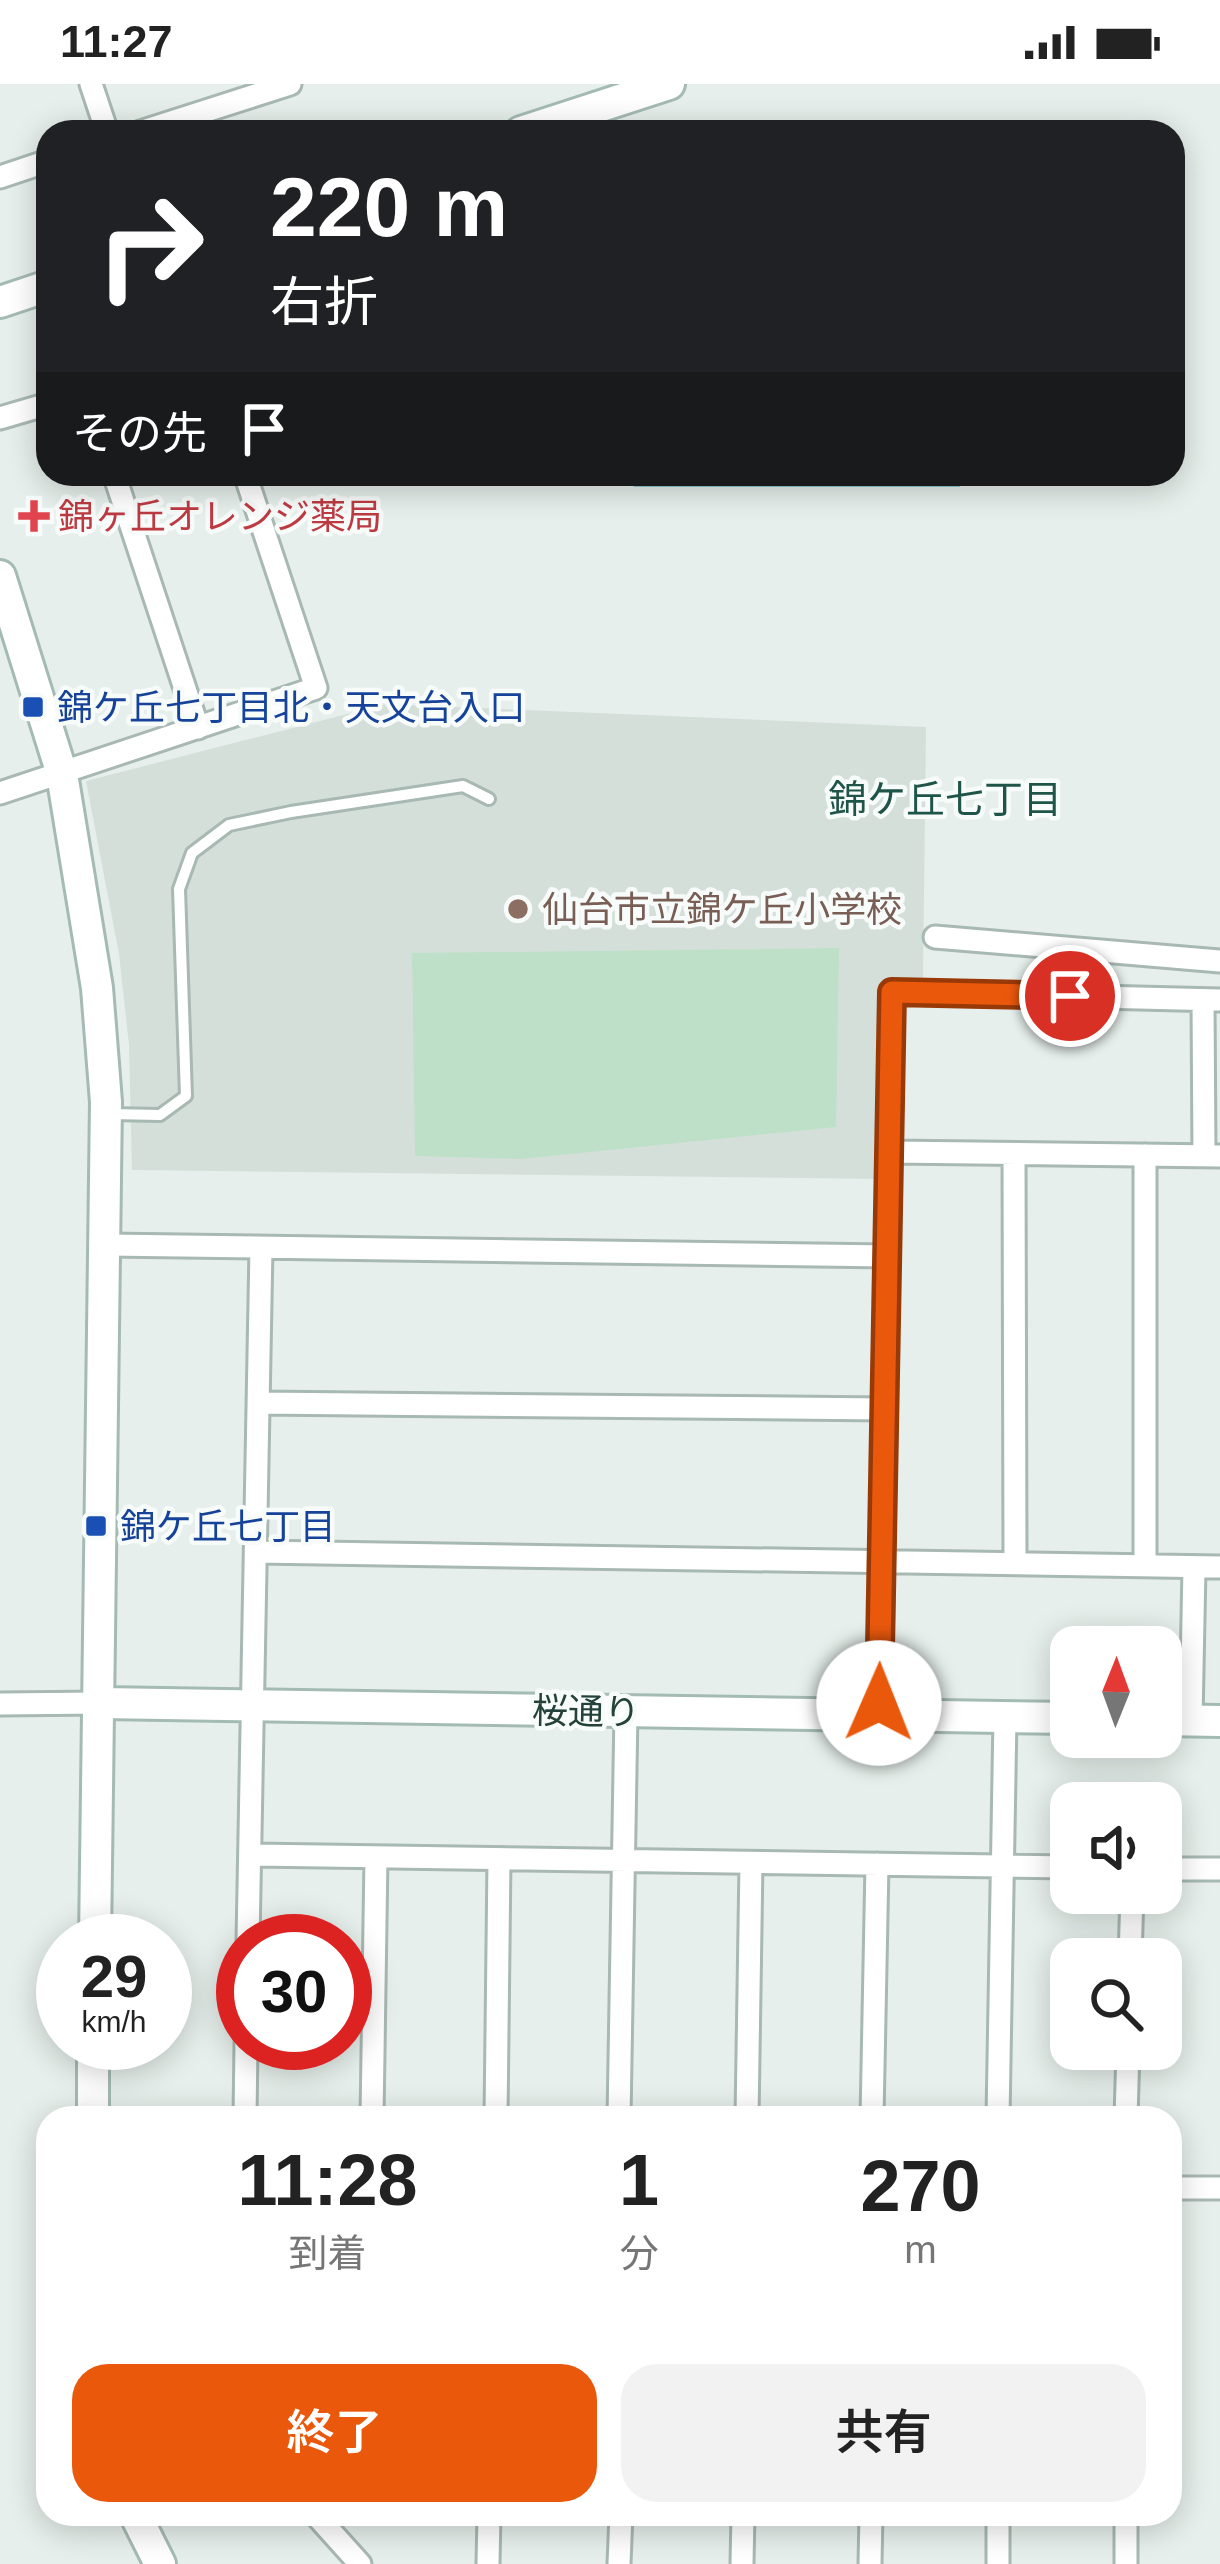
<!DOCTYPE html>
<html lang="ja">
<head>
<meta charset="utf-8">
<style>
  :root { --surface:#fff; --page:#f2f2f2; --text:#222; --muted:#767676; --accent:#ea580c }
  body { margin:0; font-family:Helvetica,"Noto Sans JP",sans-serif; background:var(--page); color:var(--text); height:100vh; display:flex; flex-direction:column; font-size:45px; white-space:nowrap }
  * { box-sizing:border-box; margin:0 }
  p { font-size:39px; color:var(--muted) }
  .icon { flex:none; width:66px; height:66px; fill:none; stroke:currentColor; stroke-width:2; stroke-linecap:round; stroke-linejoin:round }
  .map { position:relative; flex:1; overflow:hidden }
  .drawer { position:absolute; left:36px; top:2022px; width:1146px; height:420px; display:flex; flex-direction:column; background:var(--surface); border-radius:36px; box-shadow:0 6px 30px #0003 }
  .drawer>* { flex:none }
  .guide { position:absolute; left:36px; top:36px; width:1149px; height:366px; border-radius:36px; box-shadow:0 6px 30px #0003; background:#202124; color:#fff; overflow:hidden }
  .needle { width:78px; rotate:1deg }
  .fabs { position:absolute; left:1050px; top:1542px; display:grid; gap:24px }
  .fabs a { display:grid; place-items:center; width:132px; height:132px; border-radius:24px; background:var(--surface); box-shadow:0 6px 30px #0003; font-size:60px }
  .speed { position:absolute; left:36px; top:1830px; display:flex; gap:24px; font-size:60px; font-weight:700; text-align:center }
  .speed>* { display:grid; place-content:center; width:156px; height:156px; border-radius:50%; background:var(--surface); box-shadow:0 6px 30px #0003; line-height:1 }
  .speed small { font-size:30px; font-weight:400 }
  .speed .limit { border:18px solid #d22; background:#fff; color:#111 }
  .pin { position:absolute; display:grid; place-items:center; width:102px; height:102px; color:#fff; margin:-51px; border:6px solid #fff; border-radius:50%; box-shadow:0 3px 12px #0007 }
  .me { position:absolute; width:132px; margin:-66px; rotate:1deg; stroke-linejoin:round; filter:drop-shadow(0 0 9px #0008) }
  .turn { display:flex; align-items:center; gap:42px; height:252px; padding:0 36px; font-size:54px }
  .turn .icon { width:156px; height:156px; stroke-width:2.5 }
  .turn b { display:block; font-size:84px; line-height:102px }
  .then { display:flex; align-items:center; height:114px; padding:0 36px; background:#0003; gap:24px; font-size:45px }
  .eta { display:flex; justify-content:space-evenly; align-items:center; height:204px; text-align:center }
  .eta b { font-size:72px; font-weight:600; line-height:84px }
  .button { display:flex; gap:24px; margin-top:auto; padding:24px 36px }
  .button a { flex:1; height:138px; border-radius:36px; background:var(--accent); color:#fff; font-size:48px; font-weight:600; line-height:138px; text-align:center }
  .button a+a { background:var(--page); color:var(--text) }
  .status { display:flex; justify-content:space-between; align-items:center; height:84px; padding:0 60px; background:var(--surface); direction:ltr }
  .status svg { height:33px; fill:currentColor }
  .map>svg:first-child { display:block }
  .built { fill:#d4dfda }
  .green { fill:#bfe0c8 }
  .water { fill:#8ec9d4 }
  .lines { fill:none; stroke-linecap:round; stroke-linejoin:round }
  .lane-casing { stroke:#a8b8b2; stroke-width:16 }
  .street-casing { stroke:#a8b8b2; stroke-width:27 }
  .secondary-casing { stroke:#a4bbb3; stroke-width:36 }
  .lane { stroke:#fff; stroke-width:10 }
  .street { stroke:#fff; stroke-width:21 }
  .secondary { stroke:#fff; stroke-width:30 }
  .route-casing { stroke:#983908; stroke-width:30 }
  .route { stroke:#ea580c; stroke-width:21 }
  .health-dot { fill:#e0444e; stroke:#f7fbf9; stroke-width:4.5 }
  .transit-dot { fill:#1a4fb4; stroke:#f7fbf9; stroke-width:4.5 }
  .education-dot { fill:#8d6e63; stroke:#f7fbf9; stroke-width:4.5 }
  .labels { text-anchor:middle; stroke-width:9; stroke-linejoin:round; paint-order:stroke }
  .health-label { font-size:36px; fill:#be3a42; stroke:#f7fbf9; text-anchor:start }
  .transit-label { font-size:36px; fill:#164399; stroke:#f7fbf9; text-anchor:start }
  .education-label { font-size:36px; fill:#785e54; stroke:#f7fbf9; text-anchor:start }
  .street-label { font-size:36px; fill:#24423a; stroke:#f7fbf9 }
  .neighbourhood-label { font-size:39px; fill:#1f5548; stroke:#f7fbf9 }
</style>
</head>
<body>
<div class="status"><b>11:27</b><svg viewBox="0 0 49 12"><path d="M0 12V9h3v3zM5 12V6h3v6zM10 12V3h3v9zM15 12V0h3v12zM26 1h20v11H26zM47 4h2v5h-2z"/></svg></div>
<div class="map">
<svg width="1220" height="2480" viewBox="0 0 1220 2480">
  <rect width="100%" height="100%" fill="#e6efeb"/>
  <!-- built -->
  <path class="built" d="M386 620 926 643 923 895 881 898 879 1095 132 1086 129 961 119 870 86 697Z"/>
  <!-- green -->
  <path class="green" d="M839 864 836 1043 521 1075 415 1072 412 869Z"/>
  <!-- water -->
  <path class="water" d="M628 390H960V403H634Z"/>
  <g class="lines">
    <!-- lane casing -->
    <g class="lane-casing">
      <path id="lane" d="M110 1030 160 1031 186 1012 179 805 192 769 229 741 291 728 463 702 489 715"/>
    </g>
    <!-- street casing -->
    <g class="street-casing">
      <path id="street" d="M91 0 107 48
        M140 48 290 0
        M0 93 48 77
        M0 334 48 320
        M114 390 198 644
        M0 709 316 604 245 390
        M935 853 1220 877
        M1203 916 1204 1072
        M891 1068 1220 1072
        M1014 1070 1015 1478
        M1145 1071V1479
        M107 1161 888 1172
        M259 1319 885 1325
        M257 1468 1220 1483
        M0 1620 101 1619
        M880 1631 892 908 1220 916
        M1191 1637 1194 1483
        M250 1771 1071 1783
        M1161 1785H1220
        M248 1857 261 1164
        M1130 1875 1132 1809
        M245 2034 246 1959
        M372 2034 376 1773
        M496 2034 499 1775
        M619 2034 626 1628
        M747 2034 751 1779
        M872 2034 877 1780
        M998 2034 1005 1633
        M1126 2034 1128 1965
        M1170 2104H1220
        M315 2430 360 2480
        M998 2430V2480
        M1126 2430V2480
        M488 2480 489 2430
        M619 2480 621 2430
        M742 2480 743 2430
        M870 2480 871 2430"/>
    </g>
    <!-- secondary casing -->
    <g class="secondary-casing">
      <path id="secondary" d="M521 48 669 0
        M0 218 48 202
        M0 492 62 690 97 904 106 1018 95 1857
        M101 1619 1071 1634
        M1161 1636 1220 1637
        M93 2034V1959
        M135 2430 160 2480"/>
    </g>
    <!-- lane -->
    <use href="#lane" class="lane"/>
    <!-- street -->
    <use href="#street" class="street"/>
    <!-- secondary -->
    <use href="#secondary" class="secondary"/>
  </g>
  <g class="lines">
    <!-- route casing -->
    <g class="route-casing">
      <path id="route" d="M879 1619 892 908 1070 912"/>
    </g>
    <!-- route -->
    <use href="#route" class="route"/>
  </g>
  <!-- markers -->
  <path class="health-dot" d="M28 414h12v12h12v12h-12v12h-12v-12h-12v-12h12z"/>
  <g class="transit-dot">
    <rect x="21" y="611" width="24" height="24" rx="6"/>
    <rect x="84" y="1430" width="24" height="24" rx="6"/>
  </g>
  <circle class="education-dot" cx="518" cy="825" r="12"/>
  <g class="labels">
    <!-- health labels -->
    <g class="health-label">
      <text x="58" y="445">錦ヶ丘オレンジ薬局</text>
    </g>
    <!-- transit labels -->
    <g class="transit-label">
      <text x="57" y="636">錦ケ丘七丁目北・天文台入口</text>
      <text x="120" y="1455">錦ケ丘七丁目</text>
    </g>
    <!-- education labels -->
    <g class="education-label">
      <text x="542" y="838">仙台市立錦ケ丘小学校</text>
    </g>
    <!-- street labels -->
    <g class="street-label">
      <text transform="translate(586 1627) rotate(1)" y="13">桜通り</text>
    </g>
    <!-- neighbourhood labels -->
    <g class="neighbourhood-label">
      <text x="945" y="729">錦ケ丘七丁目</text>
    </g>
  </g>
</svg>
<div class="fabs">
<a><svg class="needle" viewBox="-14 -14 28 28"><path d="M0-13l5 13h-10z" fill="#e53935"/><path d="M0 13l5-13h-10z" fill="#767676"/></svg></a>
<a><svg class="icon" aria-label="sound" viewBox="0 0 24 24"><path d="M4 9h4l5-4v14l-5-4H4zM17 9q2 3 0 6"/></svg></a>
<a><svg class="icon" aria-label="search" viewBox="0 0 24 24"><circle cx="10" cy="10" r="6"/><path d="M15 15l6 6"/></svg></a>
</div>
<div class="speed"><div>29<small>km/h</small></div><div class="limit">30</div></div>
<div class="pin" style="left:1070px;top:912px;background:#d93025"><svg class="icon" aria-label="arrive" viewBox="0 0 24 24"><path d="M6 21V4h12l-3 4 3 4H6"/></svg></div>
<svg class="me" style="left:879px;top:1619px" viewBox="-20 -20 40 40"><circle r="19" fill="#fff"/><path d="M0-13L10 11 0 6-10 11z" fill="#ea580c"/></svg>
<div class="guide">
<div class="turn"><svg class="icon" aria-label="right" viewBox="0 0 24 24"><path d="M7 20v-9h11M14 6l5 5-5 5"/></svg><div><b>220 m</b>右折</div></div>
<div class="then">その先<svg class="icon" aria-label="arrive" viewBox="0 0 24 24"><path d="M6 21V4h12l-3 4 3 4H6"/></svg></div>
</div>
<section class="drawer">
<div class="eta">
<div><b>11:28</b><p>到着</p></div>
<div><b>1</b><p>分</p></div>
<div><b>270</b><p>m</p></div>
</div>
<div class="button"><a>終了</a><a>共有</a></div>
</section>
</div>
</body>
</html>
